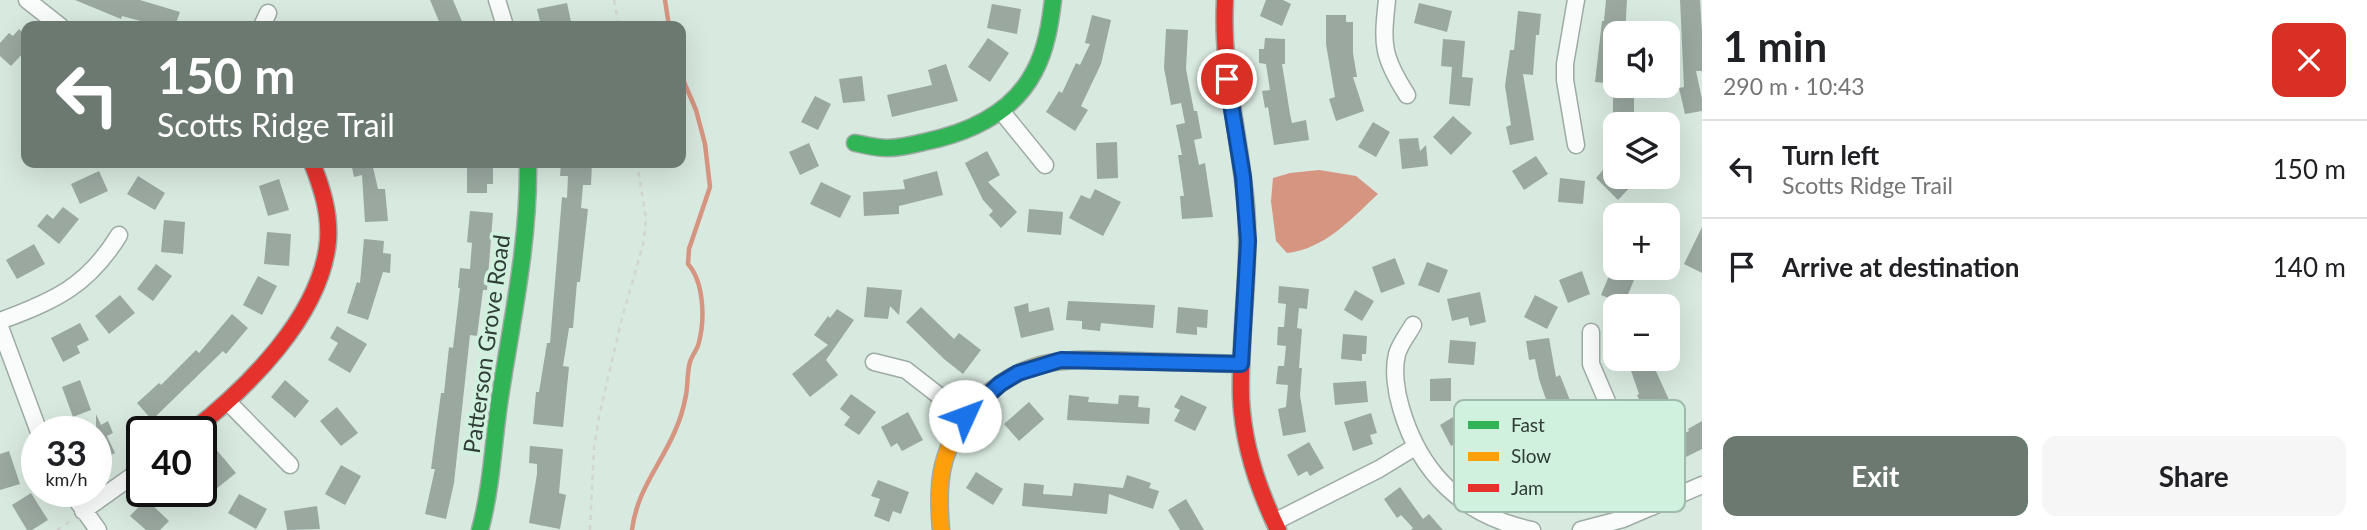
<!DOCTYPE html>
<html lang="en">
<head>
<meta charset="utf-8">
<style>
  :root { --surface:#fff; --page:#f6f6f6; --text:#202124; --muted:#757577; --line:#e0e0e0; --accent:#6b7971 }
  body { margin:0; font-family:Lato,sans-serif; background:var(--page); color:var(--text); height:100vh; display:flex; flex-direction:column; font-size:26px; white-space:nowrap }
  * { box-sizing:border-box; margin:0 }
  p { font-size:23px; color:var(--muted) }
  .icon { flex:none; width:38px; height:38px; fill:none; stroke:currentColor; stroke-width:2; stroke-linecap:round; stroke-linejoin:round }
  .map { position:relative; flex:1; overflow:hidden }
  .side { display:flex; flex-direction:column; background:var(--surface); width:665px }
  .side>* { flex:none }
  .top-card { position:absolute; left:21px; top:21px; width:665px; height:147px; border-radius:14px; box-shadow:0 7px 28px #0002; background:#6b7971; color:#fff; overflow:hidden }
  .fabs { position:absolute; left:1603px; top:21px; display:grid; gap:14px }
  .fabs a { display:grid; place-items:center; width:77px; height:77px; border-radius:14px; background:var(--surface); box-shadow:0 7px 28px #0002; font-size:35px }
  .speed { position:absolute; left:21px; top:416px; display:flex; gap:14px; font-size:35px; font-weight:700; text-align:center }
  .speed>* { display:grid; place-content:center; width:91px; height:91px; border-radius:50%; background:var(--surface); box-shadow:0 7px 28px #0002; line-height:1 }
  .speed small { font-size:18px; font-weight:400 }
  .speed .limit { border:4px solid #111; border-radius:10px; background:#fff; color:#111 }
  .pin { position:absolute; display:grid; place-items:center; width:60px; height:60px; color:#fff; margin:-30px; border:4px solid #fff; border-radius:50%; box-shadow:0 2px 7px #0007 }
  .me { position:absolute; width:77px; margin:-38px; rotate:47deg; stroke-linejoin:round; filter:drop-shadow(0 0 5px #0008) }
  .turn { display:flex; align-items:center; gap:24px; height:147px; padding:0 21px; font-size:32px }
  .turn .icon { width:91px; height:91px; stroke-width:2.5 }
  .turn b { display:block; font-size:49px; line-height:60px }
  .round { display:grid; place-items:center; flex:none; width:74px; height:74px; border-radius:14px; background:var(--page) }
  .overview { display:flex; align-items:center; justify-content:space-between; height:119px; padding:0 21px }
  h1 { font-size:42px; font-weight:700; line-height:52px }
  .button { display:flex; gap:14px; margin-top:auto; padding:14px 21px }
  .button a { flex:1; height:80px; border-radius:14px; background:var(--accent); color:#fff; font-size:28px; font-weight:700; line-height:80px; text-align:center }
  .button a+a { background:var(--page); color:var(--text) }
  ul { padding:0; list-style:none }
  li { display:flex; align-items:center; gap:21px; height:98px; padding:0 21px; border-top:2px solid var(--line) }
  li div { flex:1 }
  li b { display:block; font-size:26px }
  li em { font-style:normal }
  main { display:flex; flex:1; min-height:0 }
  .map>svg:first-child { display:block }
  .water { fill:#d59581 }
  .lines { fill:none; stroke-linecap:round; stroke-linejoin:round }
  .stream { stroke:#d59581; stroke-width:4.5 }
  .building { fill:#9aa8a0 }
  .street-casing { stroke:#9eaba4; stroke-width:19 }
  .fast-casing { stroke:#9eaba4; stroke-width:19 }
  .slow-casing { stroke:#9eaba4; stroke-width:19 }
  .jam-casing { stroke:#9eaba4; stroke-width:19 }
  .path { stroke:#d1d6d3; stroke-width:2.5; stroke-dasharray:5 5; stroke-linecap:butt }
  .street { stroke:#f9fcfa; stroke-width:16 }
  .fast { stroke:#30b455; stroke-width:16 }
  .slow { stroke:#ff9f0a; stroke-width:16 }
  .jam { stroke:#e5322d; stroke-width:16 }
  .route-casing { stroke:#114b97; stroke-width:18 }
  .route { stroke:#1a73e8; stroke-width:12 }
  .labels { text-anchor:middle; stroke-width:7; stroke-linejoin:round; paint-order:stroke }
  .street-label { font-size:23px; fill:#303d36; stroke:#d0f1de }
  .key { fill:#d0f1de; stroke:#a0bbac; stroke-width:2 }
  .key-label { font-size:19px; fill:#303d36 }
</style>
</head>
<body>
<main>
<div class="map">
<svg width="1702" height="530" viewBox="0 0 1702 530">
  <rect width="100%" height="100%" fill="#d8e9df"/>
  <!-- water -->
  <path class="water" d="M1319 170 1356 176 1378 194C1351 219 1325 249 1287 253L1276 241 1271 201 1273 178 1290 173Z"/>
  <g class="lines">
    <!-- stream -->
    <path class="stream" d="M665 0 669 26
      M632 530C637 490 660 466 675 431 680 420 684 406 686 395 688 384 687 372 690 362 692 355 698 349 699 342 705 319 704 282 688 264L689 249 710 187 705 144 696 110 681 75"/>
  </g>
  <!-- building -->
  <path class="building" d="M75 0H140L180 12 175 26H159L122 16 121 19Z
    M430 0H453L464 26H441Z
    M1266 0H1283L1291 4 1282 26 1260 16Z
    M1606 0H1627L1625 33H1615V84L1595 82 1602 21H1604Z
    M1680 0H1700L1702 32V71H1696L1702 99V111L1685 114 1679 88 1684 87Z
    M567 3 572 26H541L537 9Z
    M1419 3 1452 11 1447 32 1414 23Z
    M992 4 1021 9 1017 34 987 28Z
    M1518 11 1541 14 1539 35H1536L1533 75 1523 74 1534 140 1510 145 1506 127 1511 125 1505 86 1510 50H1514Z
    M1092 15 1111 20 1101 64 1081 106 1088 110 1075 131 1046 112 1059 91 1062 93 1076 63 1080 65 1090 44 1085 43Z
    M1326 15H1346V22H1353V53L1357 77H1353L1364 111 1336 121 1329 99 1335 97 1326 44Z
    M19 29 26 36V50L11 66 0 56V43L9 33 13 36Z
    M1166 29 1188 30 1186 69 1194 111H1197L1202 138 1194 140 1199 165 1205 163 1213 217 1182 219 1180 196H1184L1178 155H1182L1176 125 1185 123 1181 103 1171 105 1164 68Z
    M988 38 1009 53 990 82 968 67Z
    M1265 38 1285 39V64H1282L1290 114 1292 123 1306 120 1309 140 1274 145 1268 107 1265 108 1262 91 1270 90 1266 64 1259 63V49H1264Z
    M1443 39 1465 41 1462 77 1473 78 1470 106 1449 104 1452 67 1441 66Z
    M946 64 958 101 892 117 887 95 932 85 928 70Z
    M862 76 865 101 843 103 839 79Z
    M1613 95H1634V118H1613Z
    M815 96 831 104 818 130 801 122Z
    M1453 116 1472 133 1451 155 1433 137Z
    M1373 122 1390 132 1376 157 1358 147Z
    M1418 138 1420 151 1426 145 1428 166 1402 169 1399 139Z
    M1117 142 1118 178 1097 179 1096 143Z
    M809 143 819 166 800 175 789 152Z
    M987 151 1000 175 988 182 1017 212 1001 228 989 215 993 211 983 200 965 163Z
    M1536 156 1548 174 1524 190 1512 171Z
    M351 163H372L378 189H385L388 221 365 222 362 175 354 177Z
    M561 163H592L591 185H583L581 208 588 209 580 282H577L573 328H569L563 366 569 367 563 427 533 424 536 392H539L547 343H550L562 197 567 198 568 176H560Z
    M1608 164 1615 171V177H1640L1618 200 1596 178Z
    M467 168H493V184H487V193H467Z
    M99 171 108 191 80 204 71 184Z
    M937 171 943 195 899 206V214L864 216 863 192 905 189 903 180Z
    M138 176 165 193 155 210 127 194Z
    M1560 178 1585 181 1583 204 1558 202Z
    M279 179 289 210 268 216 259 186Z
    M821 182 851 196 840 218 810 204Z
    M1095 189 1121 202 1103 236 1069 218 1081 195 1090 199Z
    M63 207 79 219 59 244 37 226 47 214 53 219Z
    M1029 209 1063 212 1061 235 1027 232Z
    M470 211 493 213 487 290H483L477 336 470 335 454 483 446 519 425 514 435 469H431L441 393H444L449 347 453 348 460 288H458L460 268 470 269 472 243 467 242Z
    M164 220 185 222 183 254 161 252Z
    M1702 227V273L1684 264Z
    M267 232 291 234 289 266 264 264Z
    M364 239 384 241 383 253 391 254 390 273 383 272 368 320 347 313 357 282 360 283Z
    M34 244 45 264 17 279 6 260Z
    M1395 258 1405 284 1381 293 1372 267Z
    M1427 262 1448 270 1439 293 1418 285Z
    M156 264 172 276 153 301 137 289Z
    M1582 271 1590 294 1568 303 1559 280Z
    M1611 271 1634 280 1624 304 1601 295Z
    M258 276 277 286 262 315 243 305Z
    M1279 286 1309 289 1307 309 1299 308 1297 328 1302 329 1299 368H1302L1300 395 1306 432 1283 436 1278 409 1286 407 1288 385 1276 384 1278 366H1284L1286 346 1277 345 1278 327H1284L1286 304 1278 303Z
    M867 287 902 290 899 315 890 306 888 319 864 317Z
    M1355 290 1374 301 1362 321 1344 310Z
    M1480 292 1486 322 1470 326 1468 317 1452 321 1447 299Z
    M120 295 135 313 109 334 95 316Z
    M1535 295 1558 307 1547 329 1524 317Z
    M1068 301 1155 305 1153 328 1101 323 1100 331 1082 329V321L1066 320Z
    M1028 303 1029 312 1049 307 1054 330 1021 338 1014 307Z
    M921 307 954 339 959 333 981 350 963 374 944 359 906 322Z
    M1178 307 1208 310 1207 328 1197 327V335L1176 333Z
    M837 309 854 320 826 360 838 375 810 397 792 374 828 345 814 335 828 316 830 318Z
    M232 314 248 328 226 354 223 351 152 420 137 403 159 383 161 385 196 350 199 353Z
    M80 323 89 340 77 346 80 353 63 362 51 338Z
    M337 326 367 344 350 373 328 360 338 343 330 338Z
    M1343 334 1367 336 1366 354H1362V361L1341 359Z
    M1549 338 1556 377 1560 375 1573 408 1576 406 1584 423 1581 425 1603 474H1606L1613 497 1593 503 1583 470 1579 472 1552 417 1539 379 1535 359 1529 360 1526 341Z
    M1450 340 1476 342 1474 365 1448 363Z
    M1627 359H1655L1658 368 1655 369 1670 402 1645 413 1637 395 1639 394Z
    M1451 378V401H1430V379Z
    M80 380 91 410 73 417 62 387Z
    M285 380 309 401 295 418 271 397Z
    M1366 381 1368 402 1335 405 1333 383Z
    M851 394 876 412 859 435 844 425 850 417 840 409Z
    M1069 395 1089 397 1088 402 1118 404 1119 395 1139 396 1138 407 1150 408 1149 424 1067 420Z
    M1181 395 1207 407 1195 431 1174 421 1180 410 1174 407Z
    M1029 402 1044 419 1019 441 1004 424Z
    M337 407 358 433 341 446 320 421Z
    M908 412 923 440 902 451 897 443 891 447 881 427Z
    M1371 413 1377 433 1370 435 1373 444 1353 451 1344 422Z
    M96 414 101 425 108 421 113 433 107 436 115 453 96 463Z
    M1458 414 1470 435 1451 446 1440 425Z
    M1702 421V449L1664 468 1654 448 1689 431 1688 429Z
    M1309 442 1324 468 1310 476 1307 471 1298 476 1287 455Z
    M530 446 563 449 559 493 566 495 560 529 529 523 537 474V464L529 463Z
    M215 448 236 473 216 489 204 474 209 470 201 461Z
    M9 451 20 484 0 490V454Z
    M341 465 361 476 345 505 325 494Z
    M976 472 1003 489 993 505 966 488Z
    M1127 475 1151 483 1149 488 1159 491 1153 509 1109 494 1107 514 1022 506 1024 483 1044 485 1043 494 1072 496 1074 483 1123 488Z
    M878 480 909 492 901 514 893 511 889 522 874 516 880 499 871 496Z
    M1400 487 1423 519 1429 514 1443 530H1411L1413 528 1401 515 1397 518 1384 499Z
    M31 493 48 520 32 530H27L12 505Z
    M239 494 267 509 256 529 228 513Z
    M146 499 169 521 160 530H146L130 516Z
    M1186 499 1204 530H1180L1168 510Z
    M317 506 320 529 287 530 284 511Z"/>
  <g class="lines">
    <!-- street casing -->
    <g class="street-casing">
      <path id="street" d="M27 0 60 26
        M497 0 505 26
        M1387 0C1382 45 1382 56 1407 95
        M1576 0 1565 64V80L1576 145
        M262 26 268 13
        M1002 112 1045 165
        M0 321C54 301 88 286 119 235
        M1413 325C1408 334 1400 344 1397 354 1393 370 1396 392 1401 408 1420 474 1464 516 1532 530
        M0 327 39 432
        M1591 332V364L1652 507
        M874 362 906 370 965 416
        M228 402 290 465
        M71 492 98 530
        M83 511 142 469
        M1274 522 1379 469 1415 447
        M1581 530 1623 519 1702 485"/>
    </g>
    <!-- fast casing -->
    <g class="fast-casing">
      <path id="fast" d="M855 143C865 145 876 148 887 148 899 148 912 145 924 142 968 133 1012 114 1034 72 1046 50 1050 25 1053 0
        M480 530C492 486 493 442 500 397 512 319 529 243 528 163"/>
    </g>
    <!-- slow casing -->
    <g class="slow-casing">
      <path id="slow" d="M941 530C939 508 938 487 943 466 955 416 998 373 1049 363 1077 358 1105 360 1134 361 1170 362 1205 363 1241 364"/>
    </g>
    <!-- jam casing -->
    <g class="jam-casing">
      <path id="jam" d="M1225 0C1221 70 1240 137 1246 206 1251 270 1239 334 1241 398 1243 444 1258 489 1278 530
        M191 432C247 388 321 316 328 241 330 213 322 188 312 163"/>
    </g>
    <!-- path -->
    <path class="path" d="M614 0 619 26
      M57 530 72 520
      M590 530 594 448 599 417 622 318 644 241 646 218 637 163"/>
    <!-- street -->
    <use href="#street" class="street"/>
    <!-- fast -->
    <use href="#fast" class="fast"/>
    <!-- slow -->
    <use href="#slow" class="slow"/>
    <!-- jam -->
    <use href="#jam" class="jam"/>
  </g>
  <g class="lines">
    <!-- route casing -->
    <g class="route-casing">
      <path id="route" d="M965 416 1000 384 1018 373 1061 360 1241 364 1248 241 1243 177 1227 79"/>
    </g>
    <!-- route -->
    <use href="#route" class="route"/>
  </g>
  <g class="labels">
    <!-- street labels -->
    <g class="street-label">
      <text transform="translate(487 344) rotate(-82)" y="8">Patterson Grove Road</text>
    </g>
  </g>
  <!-- legend -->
  <rect x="1454" y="400" width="231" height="112" rx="10" class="key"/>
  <rect x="1468" y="421" width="31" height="8" fill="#30b455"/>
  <rect x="1468" y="452" width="31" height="9" fill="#ff9f0a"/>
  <rect x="1468" y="484" width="31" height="8" fill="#e5322d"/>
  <g class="key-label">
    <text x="1511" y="432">Fast</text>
    <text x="1511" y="463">Slow</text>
    <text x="1511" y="495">Jam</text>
  </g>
</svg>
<div class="fabs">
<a><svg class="icon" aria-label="sound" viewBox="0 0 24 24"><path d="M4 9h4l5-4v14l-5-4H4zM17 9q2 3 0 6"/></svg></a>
<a><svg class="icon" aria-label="layers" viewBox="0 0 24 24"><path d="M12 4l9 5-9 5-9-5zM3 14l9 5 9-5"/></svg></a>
<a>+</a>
<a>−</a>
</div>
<div class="speed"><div>33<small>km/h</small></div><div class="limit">40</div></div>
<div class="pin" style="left:1227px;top:79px;background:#d93025"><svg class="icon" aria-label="arrive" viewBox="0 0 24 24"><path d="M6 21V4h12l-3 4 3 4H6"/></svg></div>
<svg class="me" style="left:965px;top:416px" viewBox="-20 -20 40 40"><circle r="19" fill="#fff"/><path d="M0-13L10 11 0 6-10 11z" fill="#1a73e8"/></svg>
<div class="top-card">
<div class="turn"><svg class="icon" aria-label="left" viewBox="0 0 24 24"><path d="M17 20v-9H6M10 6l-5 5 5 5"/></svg><div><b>150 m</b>Scotts Ridge Trail</div></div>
</div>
</div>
<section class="side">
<div class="overview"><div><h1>1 min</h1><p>290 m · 10:43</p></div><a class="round" style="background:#d93025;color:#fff"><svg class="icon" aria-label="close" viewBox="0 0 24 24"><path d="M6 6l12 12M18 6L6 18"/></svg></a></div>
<ul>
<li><svg class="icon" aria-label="left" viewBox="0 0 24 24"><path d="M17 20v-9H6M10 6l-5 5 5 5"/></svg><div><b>Turn left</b><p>Scotts Ridge Trail</p></div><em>150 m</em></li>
<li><svg class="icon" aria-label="arrive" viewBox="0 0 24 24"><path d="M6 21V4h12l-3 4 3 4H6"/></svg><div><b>Arrive at destination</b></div><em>140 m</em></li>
</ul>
<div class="button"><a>Exit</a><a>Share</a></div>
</section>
</main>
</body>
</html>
